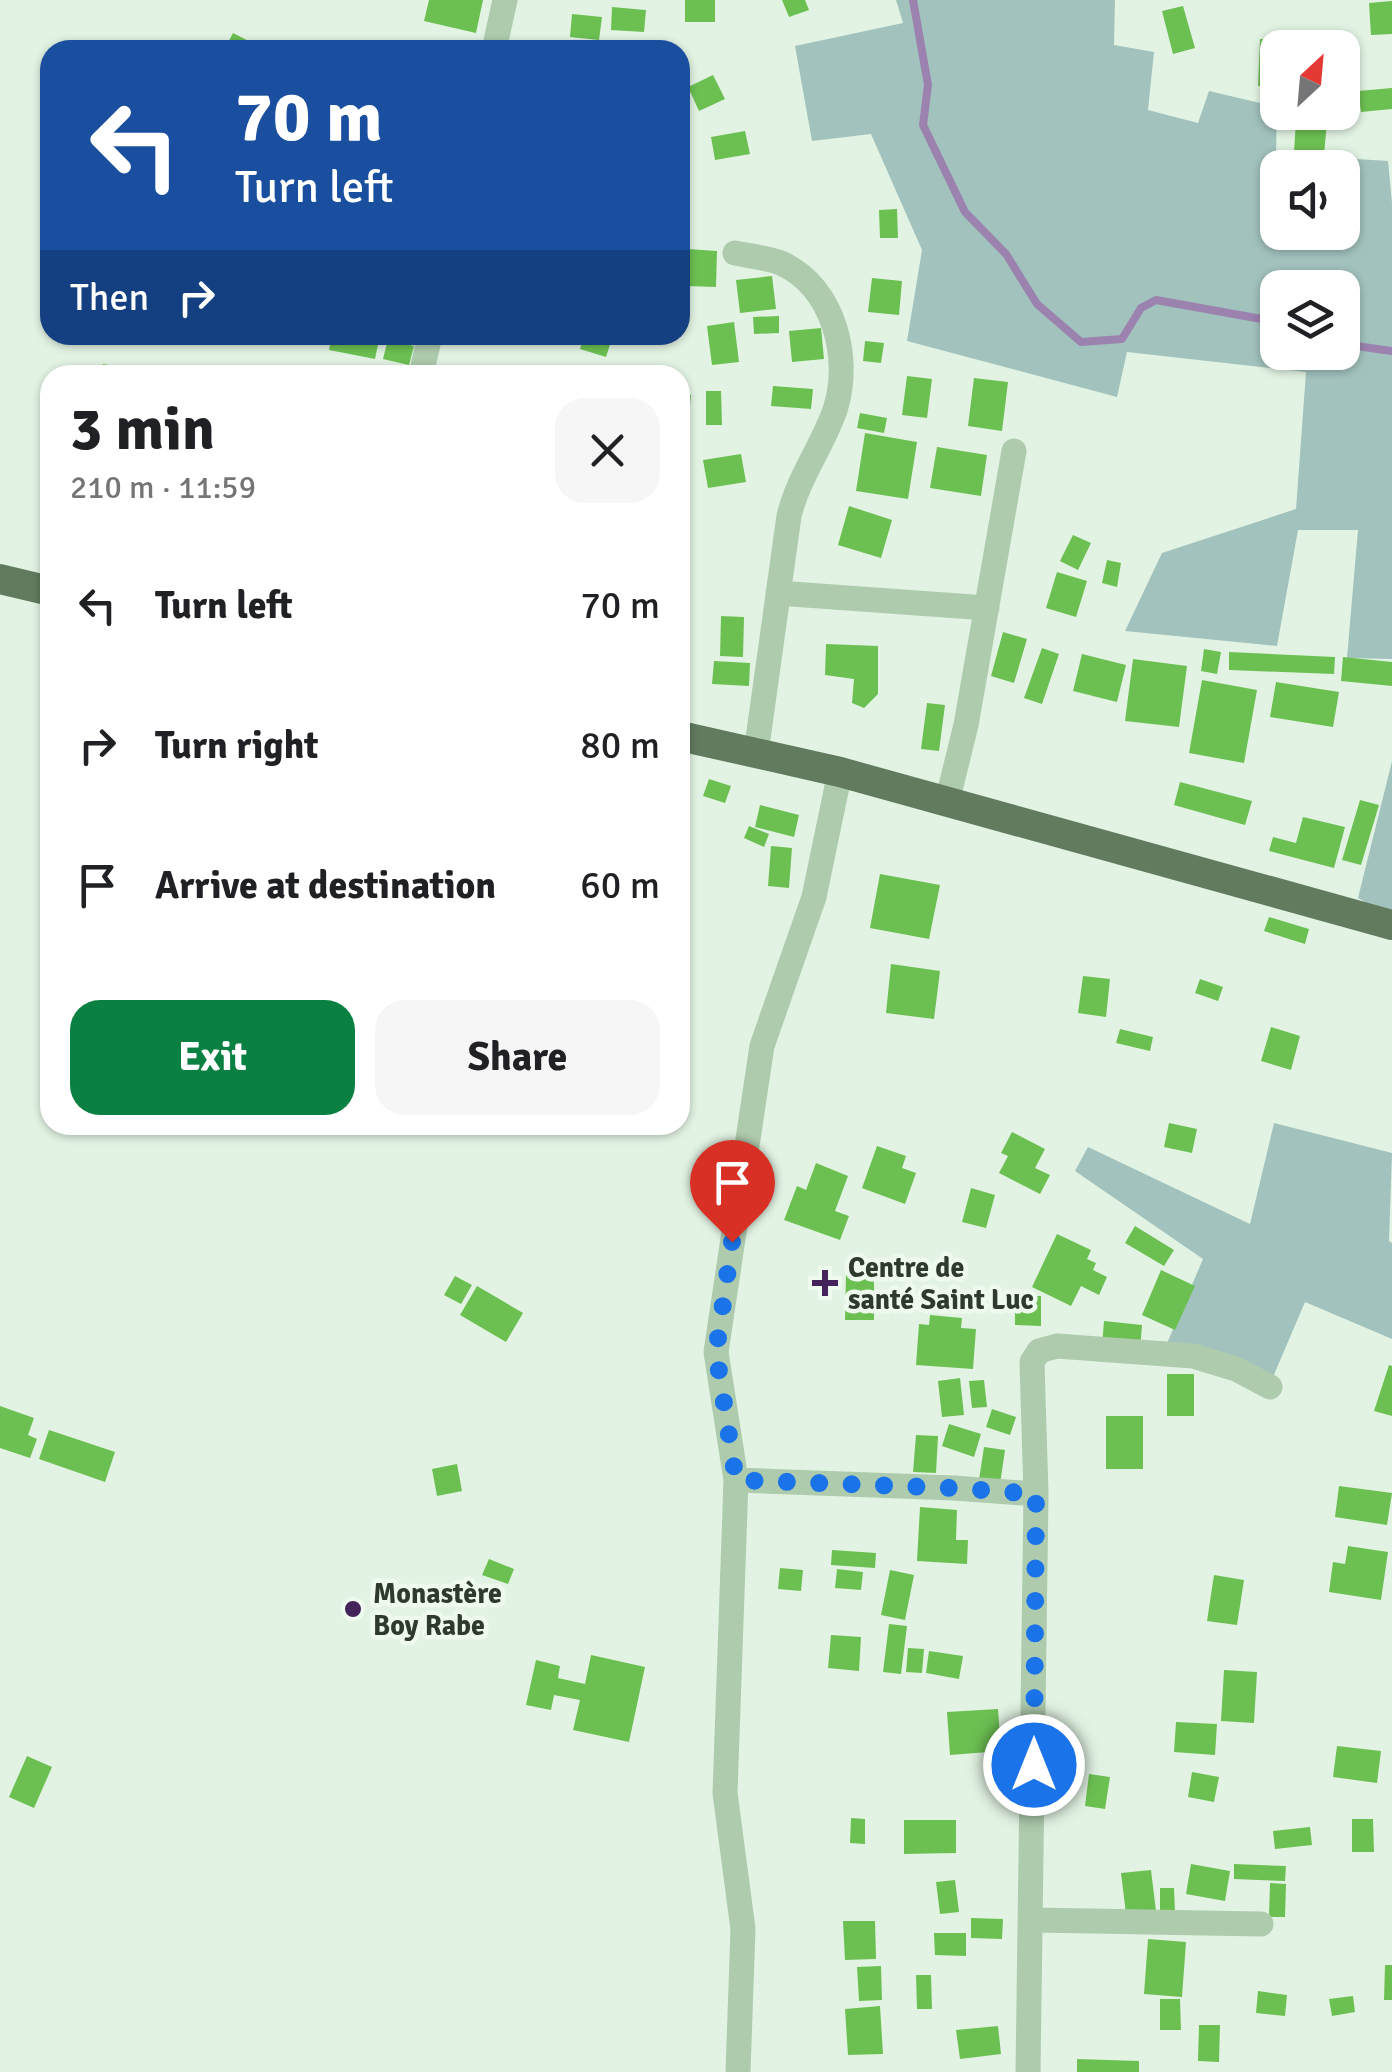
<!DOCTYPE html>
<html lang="en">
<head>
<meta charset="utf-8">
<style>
  :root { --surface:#fff; --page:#f6f6f6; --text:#202124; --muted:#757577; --accent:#0b8043 }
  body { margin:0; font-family:Signika,sans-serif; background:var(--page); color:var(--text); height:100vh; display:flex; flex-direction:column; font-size:38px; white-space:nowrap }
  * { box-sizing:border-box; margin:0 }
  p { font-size:32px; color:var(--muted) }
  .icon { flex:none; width:55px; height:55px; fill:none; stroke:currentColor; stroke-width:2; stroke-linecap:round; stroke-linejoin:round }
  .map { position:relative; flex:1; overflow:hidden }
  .drawer { position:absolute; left:40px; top:365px; width:650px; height:770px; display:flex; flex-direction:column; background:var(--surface); border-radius:30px; box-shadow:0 2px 8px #0004 }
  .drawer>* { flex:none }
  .guide { position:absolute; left:40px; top:40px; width:650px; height:305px; border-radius:30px; box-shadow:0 2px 8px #0004; background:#1a4fa0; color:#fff; overflow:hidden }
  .needle { width:65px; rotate:26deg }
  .tools { position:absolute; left:1260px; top:30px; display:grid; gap:20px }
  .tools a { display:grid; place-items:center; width:100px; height:100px; border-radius:20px; background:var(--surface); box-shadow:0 2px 8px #0004; font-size:50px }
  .pin { position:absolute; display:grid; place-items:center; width:85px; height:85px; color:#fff; margin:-102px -42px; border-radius:50% 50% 50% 0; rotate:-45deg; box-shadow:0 0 10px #0007 }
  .pin .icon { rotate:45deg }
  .me { position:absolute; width:110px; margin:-55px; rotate:0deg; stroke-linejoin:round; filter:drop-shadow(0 0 8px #0008) }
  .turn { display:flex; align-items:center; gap:35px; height:210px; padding:0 30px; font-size:45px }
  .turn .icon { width:130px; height:130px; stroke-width:2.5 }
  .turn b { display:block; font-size:70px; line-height:85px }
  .then { display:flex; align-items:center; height:95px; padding:0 30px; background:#0003; gap:20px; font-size:38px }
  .round { display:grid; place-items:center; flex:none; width:105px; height:105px; border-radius:30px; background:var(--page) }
  .headline { display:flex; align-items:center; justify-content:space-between; height:170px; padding:0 30px }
  h1 { font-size:60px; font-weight:800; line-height:75px }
  .action { display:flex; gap:20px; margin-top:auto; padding:20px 30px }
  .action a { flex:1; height:115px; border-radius:30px; background:var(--accent); color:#fff; font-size:40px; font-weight:800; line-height:115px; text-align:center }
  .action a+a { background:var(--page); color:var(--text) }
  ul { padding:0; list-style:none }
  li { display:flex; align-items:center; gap:30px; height:140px; padding:0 30px }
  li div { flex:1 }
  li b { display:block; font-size:38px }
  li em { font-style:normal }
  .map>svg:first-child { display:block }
  .green { fill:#a2c2bd; fill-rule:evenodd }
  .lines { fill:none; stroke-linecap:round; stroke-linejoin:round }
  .stream { stroke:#9b82af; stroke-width:8 }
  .building { fill:#6cc052 }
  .minor { stroke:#aecbae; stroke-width:25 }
  .major { stroke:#627b5e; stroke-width:30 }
  .route { stroke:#1a73e8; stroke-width:18; stroke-dasharray:0 32.4 }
  .poi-dot { fill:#43235a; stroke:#effaef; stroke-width:4 }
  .labels { text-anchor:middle; stroke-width:9; stroke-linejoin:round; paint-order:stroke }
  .poi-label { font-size:28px; font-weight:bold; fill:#2e3a2c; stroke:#effaef; text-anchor:start }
</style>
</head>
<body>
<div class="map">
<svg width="1392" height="2072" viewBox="0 0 1392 2072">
  <rect width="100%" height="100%" fill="#e2f3e3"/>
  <!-- green -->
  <path class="green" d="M896 0H1115L1114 45 1154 52 1148 110 1198 123 1209 91 1277 107 1276 154 1388 161 1392 203V659L1347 658 1358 530H1298L1277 646 1125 631 1162 553 1296 509 1306 372 1127 352 1117 397 907 341 922 250 871 134 812 141 795 46 903 23ZM1278 168H1342V232H1278ZM1278 288H1342V352H1278Z
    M1392 761V918L1358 898Z
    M1274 1123 1392 1153 1389 1241 1392 1243V1339L1305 1302 1273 1377 1165 1348 1203 1259 1075 1171 1088 1147 1250 1224Z"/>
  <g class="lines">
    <!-- stream -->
    <path class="stream" d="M913 0 928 85 923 125 965 212 1006 254 1037 304 1081 342 1122 339 1141 308 1156 300 1278 322
      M1342 344 1392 351"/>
  </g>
  <!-- building -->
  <path class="building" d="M429 0H483L476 33 424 21Z
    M685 0H715V22H685Z
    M782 0H805L809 10 789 17Z
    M1392 1V34L1371 35 1369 3Z
    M1183 6 1195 48 1173 54 1162 11Z
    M612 7 646 10 644 32 611 30Z
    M572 14 602 17 599 40 570 37Z
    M233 33 266 50H224Z
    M1260 39 1286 40V48H1278V87L1258 86Z
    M713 75 725 99 699 111 688 87Z
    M1392 88V109L1361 112 1358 91Z
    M1296 119 1327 121 1324 155 1294 153Z
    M745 131 750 154 715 160 711 137Z
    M897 209 898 238H880L879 210Z
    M687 249 717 251 716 287 686 286Z
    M772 276 776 309 740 313 736 280Z
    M872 278 902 281 899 315 868 312Z
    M779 316V333L754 334 753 317Z
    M734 322 739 362 712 365 707 326Z
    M821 328 824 359 792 362 789 331Z
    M332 335H380L375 359 329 350Z
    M584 335H613L606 357 580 349Z
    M388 339 414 346 409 365 383 359Z
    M865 341 884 343 881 363 863 361Z
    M103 364 153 373V375H101Z
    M907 376 932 379 927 418 902 415Z
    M974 378 1008 382 1002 431 968 426Z
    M773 386 813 389 811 409 771 406Z
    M706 391H721L722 425H706Z
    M680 394 691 395 688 428 680 427Z
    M860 413 887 418 884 433 857 428Z
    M865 433 917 442 908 499 856 491Z
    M937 447 987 455 981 496 930 488Z
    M741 454 746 482 708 488 703 460Z
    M849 506 892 520 881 558 838 545Z
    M1073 535 1091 543 1078 570 1060 561Z
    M1107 560 1121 563 1117 587 1102 583Z
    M1057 572 1087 581 1076 617 1046 608Z
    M721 616 744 617 743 657 720 656Z
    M1003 632 1027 639 1014 683 991 676Z
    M826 644 878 646V694L864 708 852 703 854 679 825 675Z
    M1042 648 1059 654 1042 704 1024 698Z
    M1204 649 1221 652 1217 674 1201 671Z
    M1229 652 1335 657 1334 674 1229 670Z
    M1082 654 1126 665 1117 702 1073 691Z
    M1343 657 1392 662V686L1341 681Z
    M1133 659 1187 666 1179 727 1125 721Z
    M714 661 750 663 749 686 712 684Z
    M1202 680 1257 690 1244 763 1189 753Z
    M1276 682 1339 692 1333 727 1270 717Z
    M927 703 945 705 939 751 921 749Z
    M709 779 731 786 725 803 703 796Z
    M1180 782 1252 801 1245 825 1174 805Z
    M1360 800 1379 805 1361 865 1342 860Z
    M760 805 799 815 794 837 755 827Z
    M1303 817 1345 827 1334 868 1269 851 1273 837 1296 843Z
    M749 826 769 834 764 847 744 838Z
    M771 846 792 848 789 888 768 886Z
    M880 874 940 885 929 939 870 928Z
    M1269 917 1309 929 1305 944 1264 931Z
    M891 964 940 971 934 1019 886 1013Z
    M1083 976 1110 979 1106 1017 1078 1013Z
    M1200 979 1223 987 1218 1001 1195 993Z
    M1271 1027 1300 1036 1291 1070 1261 1061Z
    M1120 1029 1153 1037 1150 1051 1116 1043Z
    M1169 1123 1197 1129 1192 1153 1164 1147Z
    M1012 1132 1045 1149 1035 1168 1050 1175 1040 1194 999 1173 1008 1156 1001 1153Z
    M877 1146 906 1156 902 1168 916 1173 905 1204 862 1188Z
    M816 1163 848 1176 835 1211 849 1216 840 1240 784 1220 797 1186 806 1190Z
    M971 1188 995 1195 986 1228 962 1222Z
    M1135 1226 1174 1250 1164 1266 1125 1243Z
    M1057 1234 1091 1250 1087 1259 1096 1263 1093 1270 1107 1277 1099 1295 1081 1286 1071 1306 1032 1287Z
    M1161 1270 1195 1286 1175 1330 1142 1315Z
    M846 1274 874 1275V1320H845Z
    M455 1276 472 1285 461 1304 444 1295Z
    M477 1286 523 1313 506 1342 460 1315Z
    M1015 1296H1041V1326L1015 1325Z
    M930 1315 962 1318 961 1328 976 1329 973 1369 916 1365 919 1324 929 1325Z
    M1104 1321 1142 1325 1140 1350 1102 1346Z
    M1389 1365 1392 1366V1416L1374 1411Z
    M1167 1374H1194V1416H1167Z
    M960 1378 964 1415 942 1417 938 1381Z
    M984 1380 987 1407 972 1408 969 1381Z
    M0 1406 34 1418 28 1435 37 1439 30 1458 0 1448Z
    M992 1409 1016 1417 1010 1435 986 1427Z
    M1106 1416H1143V1469H1106Z
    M949 1424 981 1434 974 1457 942 1446Z
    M49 1430 115 1452 105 1482 39 1459Z
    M916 1435 938 1436 936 1473 913 1472Z
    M984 1447 1005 1450 1000 1484 979 1480Z
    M457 1464 462 1491 437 1496 432 1469Z
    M1339 1486 1392 1493 1387 1525 1335 1517Z
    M920 1507 957 1510 956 1540H968L967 1564 917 1561Z
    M1348 1546 1388 1552 1381 1600 1329 1592 1333 1562 1345 1564Z
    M832 1550 876 1553 875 1568 831 1565Z
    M489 1559 514 1569 508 1584 482 1575Z
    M780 1568 803 1570 801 1591 778 1589Z
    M837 1569 863 1572 861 1590 835 1588Z
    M890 1570 914 1575 905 1620 881 1615Z
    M1214 1575 1244 1580 1237 1625 1207 1621Z
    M889 1624 907 1626 901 1674 883 1672Z
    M831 1635 861 1637 859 1671 828 1668Z
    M908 1648 924 1649 922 1673 906 1672Z
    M929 1651 963 1656 959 1679 926 1673Z
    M591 1655 645 1667 629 1742 573 1730 580 1700 554 1695 551 1710 526 1705 536 1660 560 1666 558 1678 585 1684Z
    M1224 1670 1257 1672 1254 1723 1221 1721Z
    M998 1709 1001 1751 950 1755 947 1712Z
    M1176 1722 1217 1724 1215 1755 1174 1752Z
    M1337 1746 1381 1751 1377 1783 1333 1777Z
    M27 1756 52 1767 34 1808 9 1797Z
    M1192 1772 1219 1777 1214 1802 1188 1797Z
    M1089 1774 1110 1777 1105 1809 1085 1806Z
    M851 1818 865 1819V1844L850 1843Z
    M1352 1819H1373L1374 1852H1352Z
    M904 1820H956V1853L904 1854Z
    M1310 1827 1312 1845 1275 1849 1273 1831Z
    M1191 1864 1230 1871 1225 1901 1186 1894Z
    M1234 1864 1286 1866 1285 1881 1234 1879Z
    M1151 1870 1156 1911 1126 1914 1121 1873Z
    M955 1880 959 1912 940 1914 936 1882Z
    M1270 1883 1286 1884 1285 1917H1269Z
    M1160 1888H1174L1175 1913H1160Z
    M971 1918 1003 1919 1002 1939 971 1938Z
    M843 1921H875L876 1959 845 1960Z
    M934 1933H966V1956L935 1955Z
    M1148 1939 1186 1942 1182 1997 1144 1994Z
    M1385 1965H1392V2000H1384Z
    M881 1966 882 2000 859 2001 857 1967Z
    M916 1975H931L932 2009H917Z
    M1258 1991 1287 1995 1285 2016 1256 2013Z
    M1353 1996 1355 2012 1332 2016 1329 1999Z
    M1160 1999H1180L1181 2030H1160Z
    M880 2006 883 2054 848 2055 845 2009Z
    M1199 2025H1220L1219 2062 1198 2061Z
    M998 2026 1001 2054 960 2059 956 2030Z
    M1077 2059 1139 2061V2072H1077Z"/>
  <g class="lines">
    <!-- minor -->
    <path class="minor" d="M494 50 505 0
      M735 253C750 256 767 258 781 263 834 287 852 358 835 410 822 447 798 478 789 516L756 753
      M421 375 430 335
      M778 593 987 608
      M947 802 966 725 1014 451
      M736 1480 954 1488 1036 1494
      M1033 1920 1261 1924
      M738 2072 743 1929 725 1793 736 1480 716 1352 762 1046 814 897 840 772
      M1028 2072 1036 1494 1032 1362 1039 1351 1057 1346 1193 1356 1236 1369 1270 1387"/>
    <!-- major -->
    <path class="major" d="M0 579 50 591
      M680 736 840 772 1392 925"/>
  </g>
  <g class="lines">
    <!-- route -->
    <path class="route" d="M732 1242 716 1352 736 1480 954 1488 1036 1494 1034 1765"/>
  </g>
  <!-- markers -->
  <g class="poi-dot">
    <path d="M820 1268h10v10h10v10h-10v10h-10v-10h-10v-10h10z"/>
    <circle cx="353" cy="1609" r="10"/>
  </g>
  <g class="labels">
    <!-- poi labels -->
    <g class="poi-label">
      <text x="848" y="1277">Centre de<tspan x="848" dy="32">santé Saint Luc</tspan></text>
      <text x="373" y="1603">Monastère<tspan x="373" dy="32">Boy Rabe</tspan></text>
    </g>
  </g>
</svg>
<div class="tools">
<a><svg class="needle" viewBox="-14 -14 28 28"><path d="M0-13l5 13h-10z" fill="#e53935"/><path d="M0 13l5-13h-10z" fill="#757577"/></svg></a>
<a><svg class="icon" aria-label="sound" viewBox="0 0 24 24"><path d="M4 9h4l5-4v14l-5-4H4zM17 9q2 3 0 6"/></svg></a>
<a><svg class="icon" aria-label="layers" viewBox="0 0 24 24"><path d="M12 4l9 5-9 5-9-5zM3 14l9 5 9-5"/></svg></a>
</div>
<div class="pin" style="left:732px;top:1242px;background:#d93025"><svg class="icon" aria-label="arrive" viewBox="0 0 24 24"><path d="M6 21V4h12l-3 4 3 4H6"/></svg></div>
<svg class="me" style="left:1034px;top:1765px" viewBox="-20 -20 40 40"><circle r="17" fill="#1a73e8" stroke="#fff" stroke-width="3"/><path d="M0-11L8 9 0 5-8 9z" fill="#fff"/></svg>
<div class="guide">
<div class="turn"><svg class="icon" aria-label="left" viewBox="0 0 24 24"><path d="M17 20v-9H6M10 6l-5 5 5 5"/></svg><div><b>70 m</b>Turn left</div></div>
<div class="then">Then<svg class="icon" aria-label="right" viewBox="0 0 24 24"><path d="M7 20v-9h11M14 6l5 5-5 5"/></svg></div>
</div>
<section class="drawer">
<div class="headline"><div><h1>3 min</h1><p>210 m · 11:59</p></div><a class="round"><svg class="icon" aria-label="close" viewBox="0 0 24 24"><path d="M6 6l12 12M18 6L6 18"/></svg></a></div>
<ul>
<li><svg class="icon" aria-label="left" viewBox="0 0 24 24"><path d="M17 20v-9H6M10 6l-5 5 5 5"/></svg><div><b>Turn left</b></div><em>70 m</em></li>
<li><svg class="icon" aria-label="right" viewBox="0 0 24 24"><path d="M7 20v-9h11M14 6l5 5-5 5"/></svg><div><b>Turn right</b></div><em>80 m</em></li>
<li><svg class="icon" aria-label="arrive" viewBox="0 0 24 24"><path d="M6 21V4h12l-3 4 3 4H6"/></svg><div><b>Arrive at destination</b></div><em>60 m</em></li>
</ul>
<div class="action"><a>Exit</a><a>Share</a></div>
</section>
</div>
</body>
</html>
